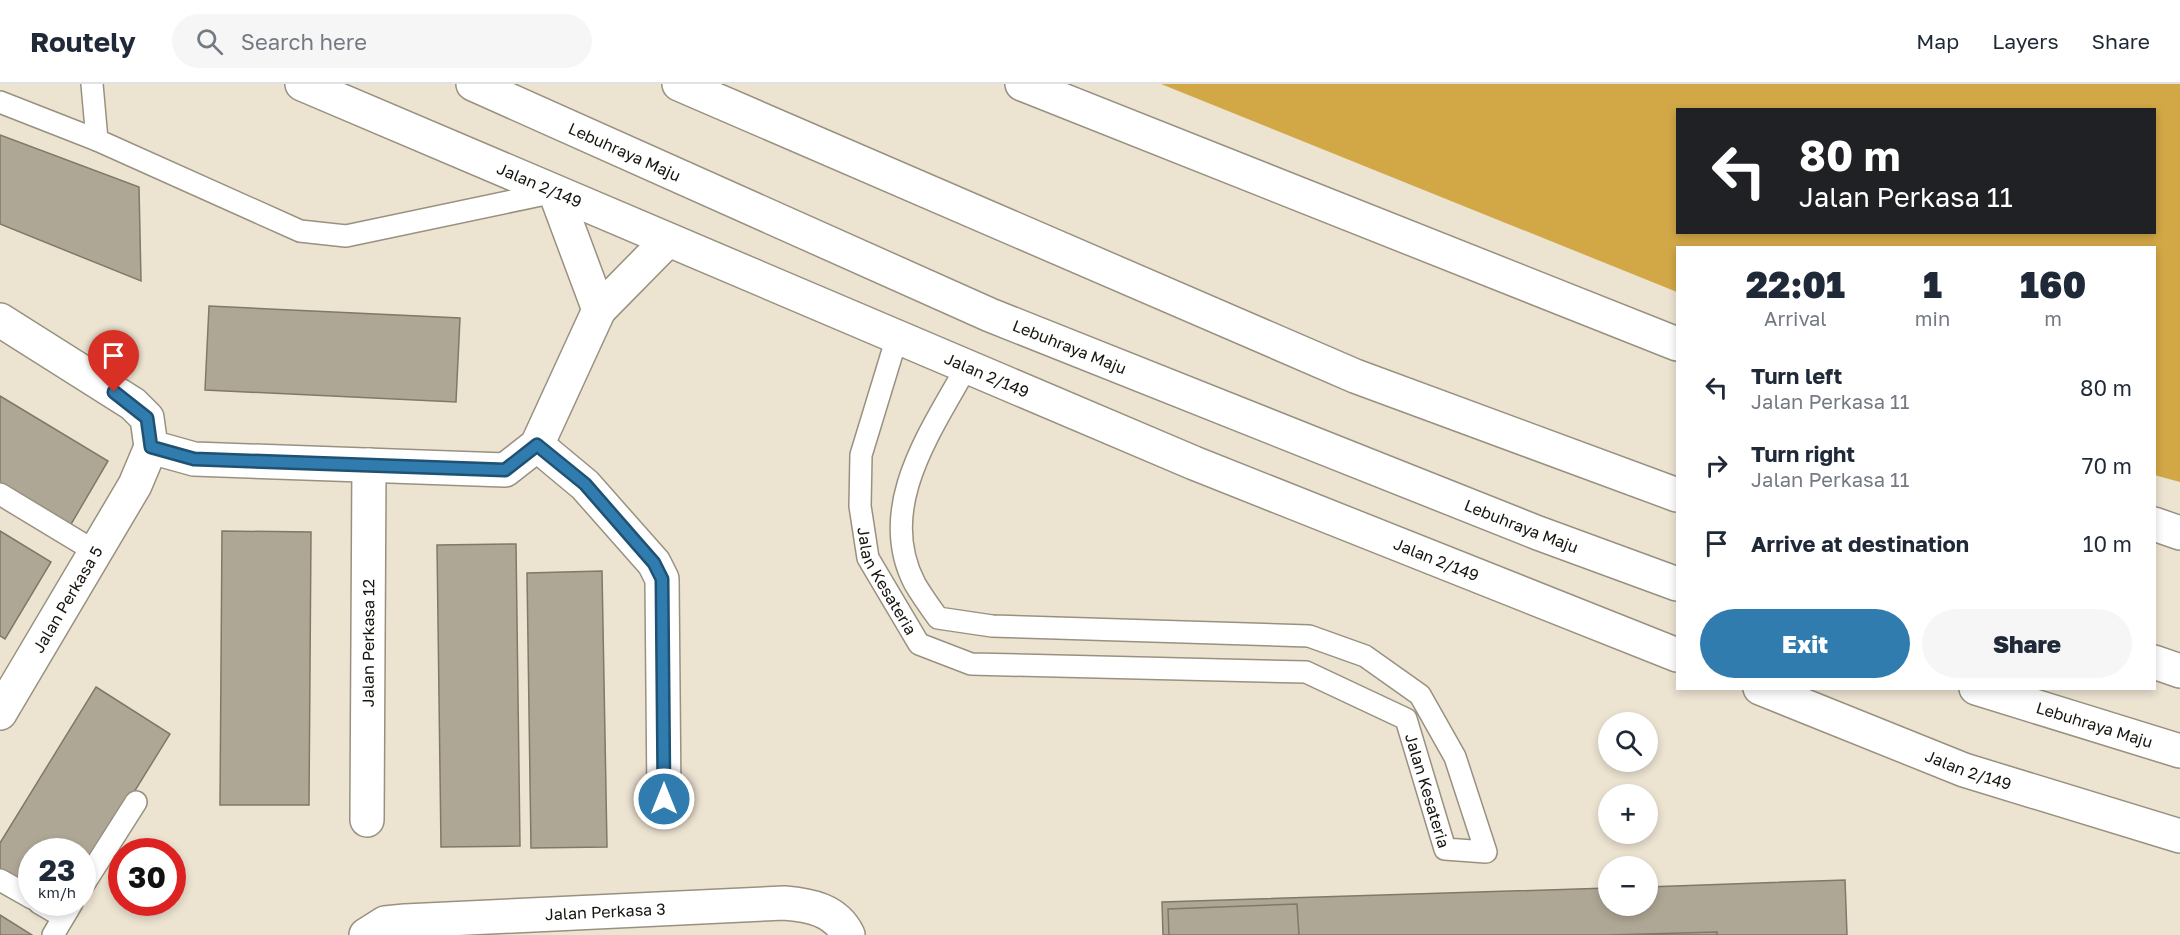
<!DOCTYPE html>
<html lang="en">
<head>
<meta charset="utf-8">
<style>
  :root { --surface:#fff; --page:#f6f6f7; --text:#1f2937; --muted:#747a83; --line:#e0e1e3; --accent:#307caf }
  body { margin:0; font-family:"Golos Text",sans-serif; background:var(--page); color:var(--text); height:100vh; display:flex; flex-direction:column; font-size:22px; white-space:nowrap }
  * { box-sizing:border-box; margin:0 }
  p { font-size:20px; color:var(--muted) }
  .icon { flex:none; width:33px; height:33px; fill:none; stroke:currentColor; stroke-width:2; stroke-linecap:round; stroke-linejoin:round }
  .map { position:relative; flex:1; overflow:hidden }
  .side { position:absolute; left:1676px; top:162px; width:480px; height:444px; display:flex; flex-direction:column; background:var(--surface); border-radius:0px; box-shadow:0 3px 9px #0003 }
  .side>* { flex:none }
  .guide { position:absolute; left:1676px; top:24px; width:480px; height:126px; border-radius:0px; box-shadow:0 3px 9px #0003; background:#202124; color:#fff; overflow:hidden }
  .buttons { position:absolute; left:1598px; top:628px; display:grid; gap:12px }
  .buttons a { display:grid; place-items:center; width:60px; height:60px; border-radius:50%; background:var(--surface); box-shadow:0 3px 9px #0003; font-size:30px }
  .speed { position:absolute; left:18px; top:754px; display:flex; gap:12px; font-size:30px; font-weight:700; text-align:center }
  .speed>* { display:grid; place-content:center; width:78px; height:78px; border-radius:50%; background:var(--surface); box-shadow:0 3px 9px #0003; line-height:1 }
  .speed small { font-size:15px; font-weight:400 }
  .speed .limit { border:9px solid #d22; background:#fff; color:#111 }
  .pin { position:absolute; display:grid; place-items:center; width:51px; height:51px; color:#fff; margin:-62px -26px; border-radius:50% 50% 50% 0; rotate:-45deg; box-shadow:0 0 6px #0007 }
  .pin .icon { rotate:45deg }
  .me { position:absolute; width:66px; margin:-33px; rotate:0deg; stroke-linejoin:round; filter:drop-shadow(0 0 4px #0008) }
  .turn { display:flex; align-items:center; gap:21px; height:126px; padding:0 24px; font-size:27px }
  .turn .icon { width:78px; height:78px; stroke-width:2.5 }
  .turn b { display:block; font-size:42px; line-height:51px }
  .eta { display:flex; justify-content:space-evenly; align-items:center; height:102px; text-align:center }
  .eta b { font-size:36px; font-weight:800; line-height:42px }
  .cta { display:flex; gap:12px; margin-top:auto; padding:12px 24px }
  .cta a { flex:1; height:69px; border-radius:36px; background:var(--accent); color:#fff; font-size:24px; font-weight:800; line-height:69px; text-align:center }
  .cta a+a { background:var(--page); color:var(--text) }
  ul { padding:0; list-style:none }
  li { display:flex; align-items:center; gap:18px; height:78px; padding:0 24px }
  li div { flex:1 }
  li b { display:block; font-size:22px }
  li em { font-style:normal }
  header { display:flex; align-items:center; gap:36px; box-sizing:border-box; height:84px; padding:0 30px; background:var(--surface); border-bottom:2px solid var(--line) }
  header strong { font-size:28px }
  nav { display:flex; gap:33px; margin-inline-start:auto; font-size:21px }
  .search { width:420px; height:54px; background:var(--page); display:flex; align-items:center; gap:15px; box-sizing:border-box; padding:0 21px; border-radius:33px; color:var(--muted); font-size:22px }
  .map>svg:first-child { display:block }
  .forest { fill:#d2a847; fill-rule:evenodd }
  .building { fill:#afa795; stroke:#807868; stroke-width:1.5 }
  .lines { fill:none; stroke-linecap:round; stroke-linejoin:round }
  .service-casing { stroke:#999180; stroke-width:24 }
  .minor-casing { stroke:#999180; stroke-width:36 }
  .secondary-casing { stroke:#999180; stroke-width:36 }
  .motorway-casing { stroke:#999180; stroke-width:36 }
  .service { stroke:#fff; stroke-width:21 }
  .minor { stroke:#fff; stroke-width:33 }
  .secondary { stroke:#fff; stroke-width:33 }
  .motorway { stroke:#fff; stroke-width:33 }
  .route-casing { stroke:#1f5172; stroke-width:15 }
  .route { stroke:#307caf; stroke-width:10 }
  .labels { text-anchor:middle; stroke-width:5; stroke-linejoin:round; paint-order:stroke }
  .street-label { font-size:16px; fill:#17140e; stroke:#ece3d1 }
</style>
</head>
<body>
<header>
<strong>Routely</strong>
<div class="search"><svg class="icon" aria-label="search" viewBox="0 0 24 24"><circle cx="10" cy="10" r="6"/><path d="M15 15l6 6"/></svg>Search here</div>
<nav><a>Map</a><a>Layers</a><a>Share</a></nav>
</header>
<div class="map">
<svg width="2180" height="851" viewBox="0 0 2180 851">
  <rect width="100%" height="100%" fill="#ece3d1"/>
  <!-- forest -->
  <path class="forest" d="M1161 0H2180V398L2154 391V164H1677V208ZM1677 26H2154V148H1677Z"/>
  <!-- building -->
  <path class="building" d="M0 51 139 103 141 197 0 140Z
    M209 222 460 234 456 318 205 306Z
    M0 312 108 377 70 442 0 400Z
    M0 447 51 478 5 555 0 552Z
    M222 447 311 448 309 721H220Z
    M516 460 520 762 441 763 437 461Z
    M602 487 607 763 531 764 527 489Z
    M96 603 170 650 82 792V768H32V805L0 786V759Z
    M1845 796 1847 851H1163L1162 818 1608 804V822H1647V803Z
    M1297 820 1299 851H1169L1168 825Z
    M0 831 32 851H0Z
    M1717 848V851H1608Z"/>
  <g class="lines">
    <!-- service casing -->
    <g class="service-casing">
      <g id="service">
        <path d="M92 0 97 56 300 147 346 152 555 108"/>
        <path d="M0 18 97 56"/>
        <path id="s1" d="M897 253 861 371 860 422 868 474 919 560 971 580 1306 588 1406 635 1445 765 1486 768 1455 673 1420 611 1365 572 1309 552 992 542 938 534C930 523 922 512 915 500 875 424 931 347 967 282"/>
        <path d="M0 410 96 468"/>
        <path d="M0 796 32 814"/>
        <path d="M82 803 136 718"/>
        <path d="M39 819 63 833"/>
        <path d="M53 851 72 819"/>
      </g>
    </g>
    <!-- minor casing -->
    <g class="minor-casing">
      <g id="minor">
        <path d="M555 108 599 226 668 156"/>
        <path d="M0 236 133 320 147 334 151 363 194 375 505 386 537 361 599 226"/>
        <path d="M537 361 585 401 654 479 662 495 664 715"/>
        <path id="s2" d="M0 629 135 401 151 363"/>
        <path id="s3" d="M367 736 369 381"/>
        <path id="s4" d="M366 851 385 839 405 837 784 819C810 821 836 826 848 851"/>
      </g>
    </g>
    <!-- secondary casing -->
    <g class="secondary-casing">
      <g id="secondary">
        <path id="s5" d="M302 0 1194 379 1677 571"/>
        <path d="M1022 0 1677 260"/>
        <path d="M2154 440 2180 449"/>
        <path id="s6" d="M1760 604 1964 686 2180 752"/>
      </g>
    </g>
    <!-- motorway casing -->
    <g class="motorway-casing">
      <g id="motorway">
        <path id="s7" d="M473 0 990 231 1538 449 1677 500"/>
        <path d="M679 0 1355 292 1677 411"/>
        <path d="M2154 578 2180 587"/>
        <path id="s8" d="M1976 604 2180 667"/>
      </g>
    </g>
    <!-- service -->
    <use href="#service" class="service"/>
    <!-- minor -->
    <use href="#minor" class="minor"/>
    <!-- secondary -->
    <use href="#secondary" class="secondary"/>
    <!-- motorway -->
    <use href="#motorway" class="motorway"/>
  </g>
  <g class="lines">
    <!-- route casing -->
    <g class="route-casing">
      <path id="route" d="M114 308 147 334 151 363 194 375 505 386 537 361 585 400 654 479 662 495 664 715"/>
    </g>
    <!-- route -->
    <use href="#route" class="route"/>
  </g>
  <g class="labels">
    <!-- street labels -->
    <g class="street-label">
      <text dy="6" stroke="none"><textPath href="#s7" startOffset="166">Lebuhraya Maju</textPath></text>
      <text dy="6" stroke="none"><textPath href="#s5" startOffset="258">Jalan 2/149</textPath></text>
      <text dy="6" stroke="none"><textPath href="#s7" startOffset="652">Lebuhraya Maju</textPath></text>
      <text dy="6" stroke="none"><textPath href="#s5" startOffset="744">Jalan 2/149</textPath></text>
      <text dy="6" stroke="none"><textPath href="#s7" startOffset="1138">Lebuhraya Maju</textPath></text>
      <text dy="6" stroke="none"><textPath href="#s5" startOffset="1230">Jalan 2/149</textPath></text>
      <text dy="6" stroke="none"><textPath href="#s1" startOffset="255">Jalan Kesateria</textPath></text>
      <text dy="6" stroke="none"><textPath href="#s2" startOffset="132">Jalan Perkasa 5</textPath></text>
      <text dy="6" stroke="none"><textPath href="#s3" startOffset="177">Jalan Perkasa 12</textPath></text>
      <text dy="6" stroke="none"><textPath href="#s8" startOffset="124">Lebuhraya Maju</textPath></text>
      <text dy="6" stroke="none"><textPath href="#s6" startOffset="224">Jalan 2/149</textPath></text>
      <text dy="6" stroke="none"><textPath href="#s1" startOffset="903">Jalan Kesateria</textPath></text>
      <text dy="6" stroke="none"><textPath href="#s4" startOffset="243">Jalan Perkasa 3</textPath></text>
    </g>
  </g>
</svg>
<div class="buttons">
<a><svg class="icon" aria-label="search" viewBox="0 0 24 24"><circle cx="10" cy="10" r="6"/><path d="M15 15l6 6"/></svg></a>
<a>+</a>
<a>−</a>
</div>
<div class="speed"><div>23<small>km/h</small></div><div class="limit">30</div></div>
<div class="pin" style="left:114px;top:308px;background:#d93025"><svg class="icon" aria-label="arrive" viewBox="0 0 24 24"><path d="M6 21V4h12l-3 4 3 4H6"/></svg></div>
<svg class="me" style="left:664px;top:715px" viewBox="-20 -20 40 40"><circle r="17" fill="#307caf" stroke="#fff" stroke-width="3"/><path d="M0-11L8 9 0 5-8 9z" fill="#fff"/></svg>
<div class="guide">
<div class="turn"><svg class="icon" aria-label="left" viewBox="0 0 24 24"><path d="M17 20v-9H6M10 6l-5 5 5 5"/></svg><div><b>80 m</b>Jalan Perkasa 11</div></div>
</div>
<section class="side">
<div class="eta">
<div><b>22:01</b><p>Arrival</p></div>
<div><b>1</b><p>min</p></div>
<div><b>160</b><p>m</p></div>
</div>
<ul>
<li><svg class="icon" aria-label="left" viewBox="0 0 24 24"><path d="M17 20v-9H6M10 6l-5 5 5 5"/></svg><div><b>Turn left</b><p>Jalan Perkasa 11</p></div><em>80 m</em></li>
<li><svg class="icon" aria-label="right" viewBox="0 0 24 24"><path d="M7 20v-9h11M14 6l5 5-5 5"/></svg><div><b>Turn right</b><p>Jalan Perkasa 11</p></div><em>70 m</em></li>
<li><svg class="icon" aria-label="arrive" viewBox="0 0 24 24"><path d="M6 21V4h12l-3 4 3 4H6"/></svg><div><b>Arrive at destination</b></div><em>10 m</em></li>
</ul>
<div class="cta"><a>Exit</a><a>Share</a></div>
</section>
</div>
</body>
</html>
